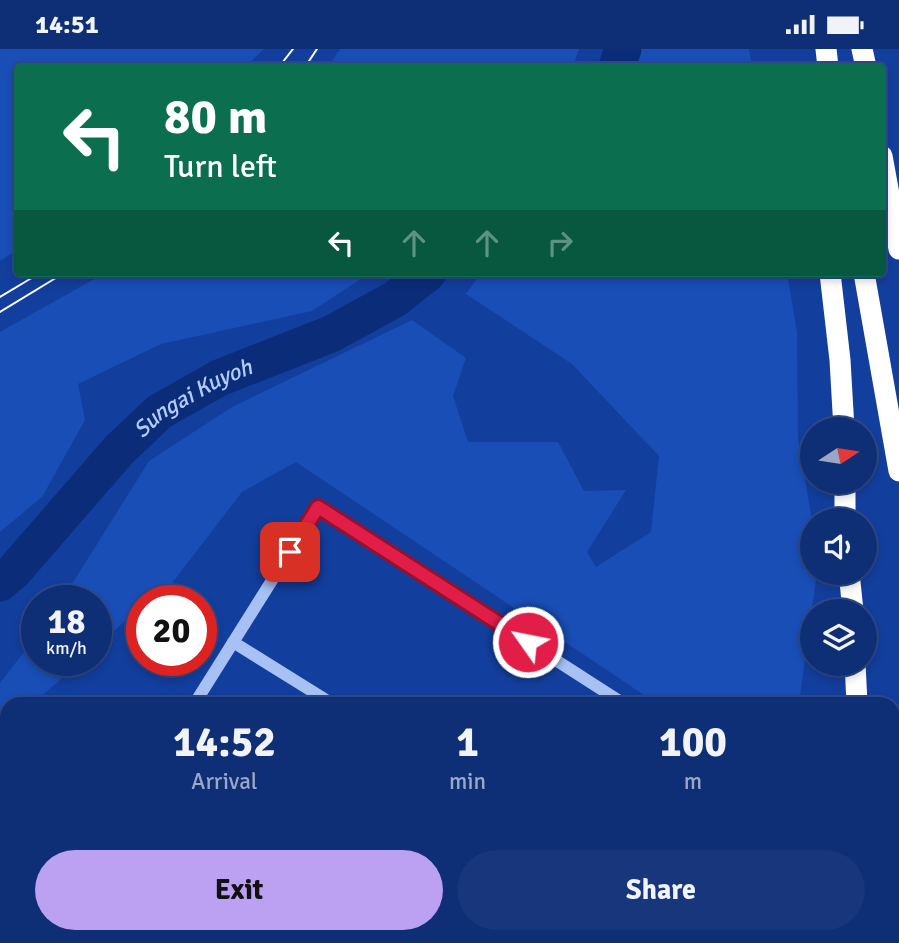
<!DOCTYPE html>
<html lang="en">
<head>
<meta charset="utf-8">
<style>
  :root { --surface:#0e2e76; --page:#17367b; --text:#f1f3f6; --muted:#9ba8c5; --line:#2e4a88; --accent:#bca0f2 }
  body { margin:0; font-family:Signika,sans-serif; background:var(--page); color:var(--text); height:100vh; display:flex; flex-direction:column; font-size:26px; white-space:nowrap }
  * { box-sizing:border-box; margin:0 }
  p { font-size:23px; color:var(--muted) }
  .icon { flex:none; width:38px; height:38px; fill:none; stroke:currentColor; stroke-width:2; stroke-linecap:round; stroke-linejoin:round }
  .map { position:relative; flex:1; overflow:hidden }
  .details { position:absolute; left:0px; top:648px; width:900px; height:247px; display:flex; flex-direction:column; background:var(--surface); border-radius:21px 21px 0 0; box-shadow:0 4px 10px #0003,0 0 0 2px var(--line) }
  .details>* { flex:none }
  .banner { position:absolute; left:14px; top:14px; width:872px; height:214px; border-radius:7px; box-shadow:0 4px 10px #0003,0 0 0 2px var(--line); background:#0b6e4f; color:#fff; overflow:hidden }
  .needle { width:46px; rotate:78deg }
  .buttons { position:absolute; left:800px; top:368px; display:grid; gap:14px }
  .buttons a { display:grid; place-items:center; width:77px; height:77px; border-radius:50%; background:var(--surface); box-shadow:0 4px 10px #0003,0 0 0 2px var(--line); font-size:35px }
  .speed { position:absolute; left:21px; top:536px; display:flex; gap:14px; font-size:35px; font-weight:700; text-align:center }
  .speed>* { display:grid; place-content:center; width:91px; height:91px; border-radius:50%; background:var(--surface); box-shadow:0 4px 10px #0003,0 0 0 2px var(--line); line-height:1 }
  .speed small { font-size:18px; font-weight:400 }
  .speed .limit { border:10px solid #d22; background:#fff; color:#111 }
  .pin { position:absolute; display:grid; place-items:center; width:60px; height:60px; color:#fff; margin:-30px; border-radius:14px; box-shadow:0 4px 10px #0006 }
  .me { position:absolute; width:77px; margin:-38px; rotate:303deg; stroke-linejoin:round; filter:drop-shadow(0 0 5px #0008) }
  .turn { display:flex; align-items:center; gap:24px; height:147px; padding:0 35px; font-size:32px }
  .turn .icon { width:91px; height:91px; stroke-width:2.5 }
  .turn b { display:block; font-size:49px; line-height:60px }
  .lanes { display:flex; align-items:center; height:66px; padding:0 35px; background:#0003; justify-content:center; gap:35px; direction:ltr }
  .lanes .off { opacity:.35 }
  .eta { display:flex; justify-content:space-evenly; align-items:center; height:119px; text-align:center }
  .eta b { font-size:42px; font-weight:700; line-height:49px }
  .action { display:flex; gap:14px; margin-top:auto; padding:14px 35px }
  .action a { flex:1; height:80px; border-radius:42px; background:var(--accent); color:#111; font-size:28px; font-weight:700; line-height:80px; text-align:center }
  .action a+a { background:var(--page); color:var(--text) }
  .status { display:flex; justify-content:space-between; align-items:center; height:49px; padding:0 35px; background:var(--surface); direction:ltr }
  .status svg { height:19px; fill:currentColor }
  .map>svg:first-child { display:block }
  .green { fill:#194eb7 }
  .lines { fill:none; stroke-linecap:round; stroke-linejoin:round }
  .river { stroke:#0b2d79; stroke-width:37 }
  .minor { stroke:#a7c1f4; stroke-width:12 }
  .highway { stroke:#fff; stroke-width:21 }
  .tram { stroke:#fff; stroke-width:2 }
  .route-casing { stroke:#92132f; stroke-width:18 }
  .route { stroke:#e11d48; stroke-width:12 }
  .labels { text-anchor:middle; stroke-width:7; stroke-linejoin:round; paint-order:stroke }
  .water-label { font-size:23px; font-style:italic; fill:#b4ccfb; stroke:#123e9d }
</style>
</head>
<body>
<div class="status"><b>14:51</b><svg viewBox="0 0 49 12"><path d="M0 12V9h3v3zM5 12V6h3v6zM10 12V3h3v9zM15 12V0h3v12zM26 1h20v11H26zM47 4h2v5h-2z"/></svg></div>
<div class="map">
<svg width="899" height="894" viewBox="0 0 899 894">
  <rect width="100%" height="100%" fill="#123e9d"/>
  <!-- green -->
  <path class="green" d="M0 0H264L246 17 18 18 17 201 0 212Z
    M340 0H579L573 17H329Z
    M639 0H749L752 17H630Z
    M105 224H370L312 262 161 295 78 335 85 371 42 448 0 483V283Z
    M481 224H787L797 283 798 390 812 471V523H817L799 654H656L296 413 242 443 159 551H142V568L126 571 96 598V551H62L149 412 232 358 412 271 466 309 453 347 468 393H558L584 442 626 441 587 503 596 518 651 483 659 407 572 315 466 245Z
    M37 586V611H82L34 654H7V679L0 685V634Z
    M0 840 7 844V887H85L97 894H0Z
    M645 887H770L733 892 732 894H642Z"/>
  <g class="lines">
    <!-- river -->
    <g class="river">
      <path d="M617 18 623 0"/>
      <path id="s1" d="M0 534 13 523 119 401 159 363 219 329 331 285 395 250 428 224"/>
    </g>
    <!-- minor -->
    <path class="minor" d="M233 593 331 654
      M195 654 318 458 621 653 620 654
      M0 762 7 767
      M0 801 7 805
      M0 856 7 860
      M54 887 66 894
      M137 887 147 894
      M202 887 216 894
      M472 894 476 887"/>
    <!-- highway -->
    <path class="highway" d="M826 0 828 18
      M862 0 866 18
      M882 107 899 200
      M830 224 840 311 844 380
      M864 224 899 422
      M845 432V471
      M849 523 853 562
      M855 614 857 654
      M878 887 879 894
      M844 894 847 887"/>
    <!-- tram -->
    <path class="tram" d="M279 18 293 0
      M305 18 317 0
      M0 248 40 224
      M0 263 64 224"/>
  </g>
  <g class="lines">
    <!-- route casing -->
    <g class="route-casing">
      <path id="route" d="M290 503 318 458 528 593"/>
    </g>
    <!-- route -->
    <use href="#route" class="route"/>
  </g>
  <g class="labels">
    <!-- water labels -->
    <g class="water-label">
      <text dy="8" stroke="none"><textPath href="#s1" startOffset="270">Sungai Kuyoh</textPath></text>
    </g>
  </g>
</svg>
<div class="buttons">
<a><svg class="needle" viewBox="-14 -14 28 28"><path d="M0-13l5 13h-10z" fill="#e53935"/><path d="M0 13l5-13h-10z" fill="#9ba8c5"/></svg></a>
<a><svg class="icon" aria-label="sound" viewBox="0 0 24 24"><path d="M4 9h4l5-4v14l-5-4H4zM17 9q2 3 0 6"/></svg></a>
<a><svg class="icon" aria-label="layers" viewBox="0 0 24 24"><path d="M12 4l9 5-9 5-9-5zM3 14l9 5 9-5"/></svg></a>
</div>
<div class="speed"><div>18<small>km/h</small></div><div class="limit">20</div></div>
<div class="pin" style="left:290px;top:503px;background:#d93025"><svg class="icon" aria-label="arrive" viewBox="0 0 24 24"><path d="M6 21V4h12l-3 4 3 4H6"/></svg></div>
<svg class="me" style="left:528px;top:593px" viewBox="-20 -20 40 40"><circle r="17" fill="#e11d48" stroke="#fff" stroke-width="3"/><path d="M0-11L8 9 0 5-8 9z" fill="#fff"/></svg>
<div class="banner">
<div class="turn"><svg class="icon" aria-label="left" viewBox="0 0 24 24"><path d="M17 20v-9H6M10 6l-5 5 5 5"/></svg><div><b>80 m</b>Turn left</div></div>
<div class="lanes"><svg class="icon" aria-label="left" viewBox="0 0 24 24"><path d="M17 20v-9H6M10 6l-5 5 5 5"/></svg><svg class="icon off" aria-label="ahead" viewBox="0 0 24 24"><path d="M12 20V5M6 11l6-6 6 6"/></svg><svg class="icon off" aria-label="ahead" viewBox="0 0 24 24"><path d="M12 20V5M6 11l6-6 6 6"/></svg><svg class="icon off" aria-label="right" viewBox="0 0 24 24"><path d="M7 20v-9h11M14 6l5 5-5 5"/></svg></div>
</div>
<section class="details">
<div class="eta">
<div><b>14:52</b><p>Arrival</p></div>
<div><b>1</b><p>min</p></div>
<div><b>100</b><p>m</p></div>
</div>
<div class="action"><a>Exit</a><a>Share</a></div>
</section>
</div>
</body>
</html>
